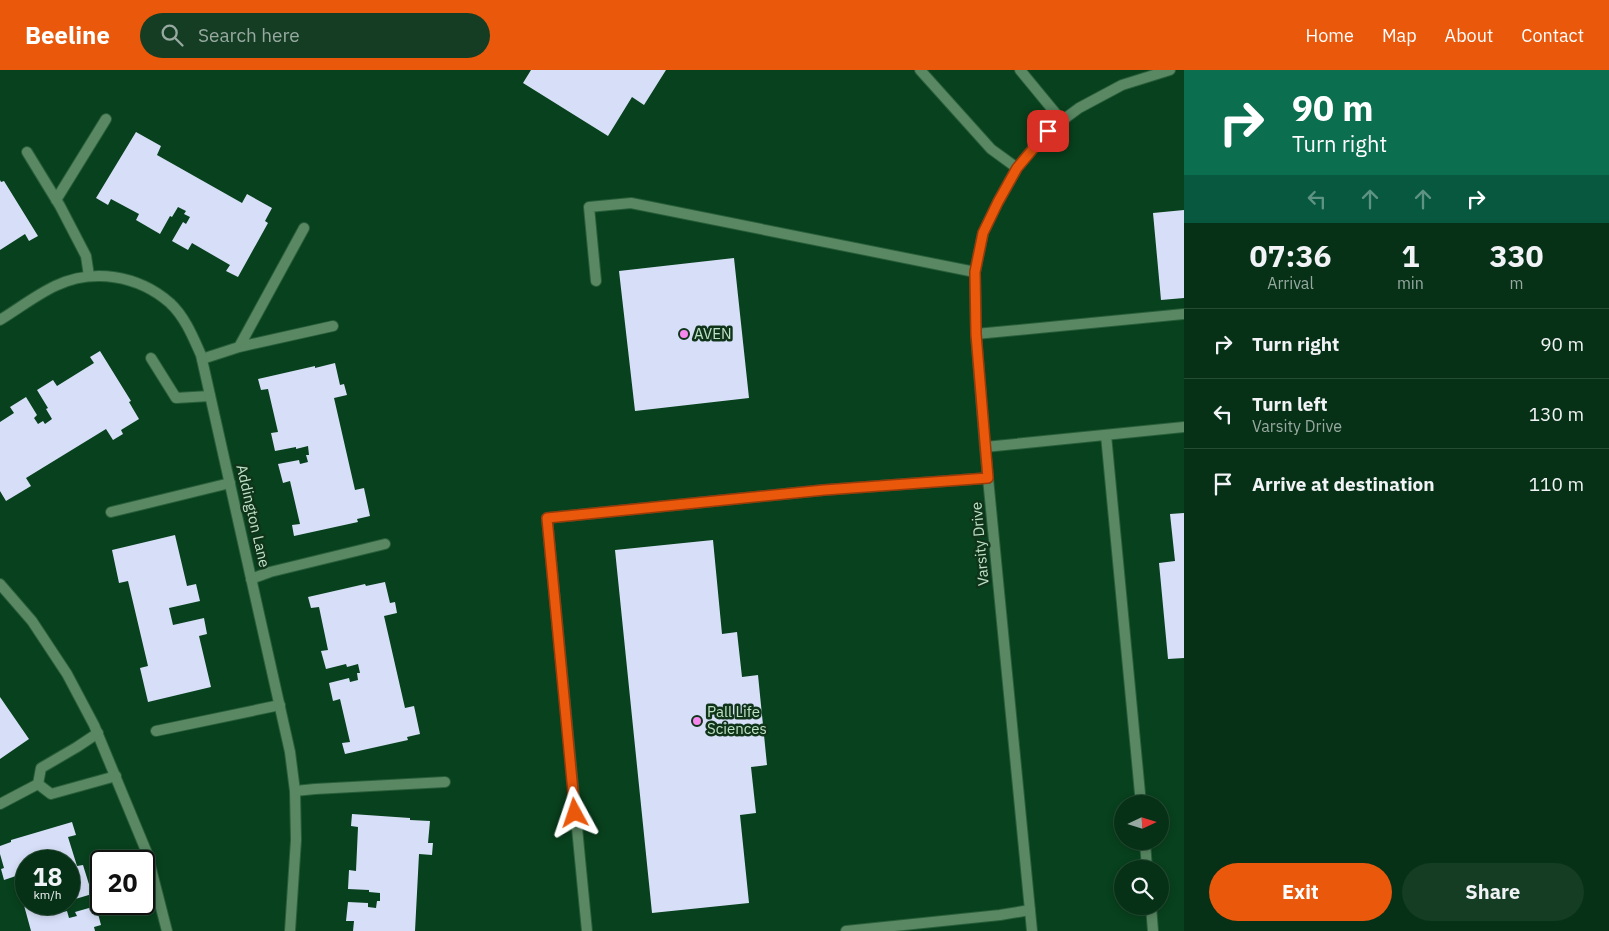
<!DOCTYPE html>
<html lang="en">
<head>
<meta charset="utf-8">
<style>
  :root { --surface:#063116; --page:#143d23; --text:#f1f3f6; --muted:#98a9a1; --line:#274c35; --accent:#ea580c }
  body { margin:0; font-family:"IBM Plex Sans",sans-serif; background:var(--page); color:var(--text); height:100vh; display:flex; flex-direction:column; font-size:19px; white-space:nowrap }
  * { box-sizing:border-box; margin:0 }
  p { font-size:16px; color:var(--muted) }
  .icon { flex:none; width:28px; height:28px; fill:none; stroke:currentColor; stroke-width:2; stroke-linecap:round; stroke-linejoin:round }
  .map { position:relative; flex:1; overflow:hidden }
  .drawer { display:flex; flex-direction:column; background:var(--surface); width:425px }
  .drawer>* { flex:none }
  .guide { background:#0b6e4f; color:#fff; overflow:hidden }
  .needle { width:32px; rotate:86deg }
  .tools { position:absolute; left:1114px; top:725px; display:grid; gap:10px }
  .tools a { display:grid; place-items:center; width:55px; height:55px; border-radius:50%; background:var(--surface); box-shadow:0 2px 8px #0003,0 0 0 1px var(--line); font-size:25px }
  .speed { position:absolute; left:15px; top:780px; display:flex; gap:10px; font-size:25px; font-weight:700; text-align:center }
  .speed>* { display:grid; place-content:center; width:65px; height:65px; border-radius:50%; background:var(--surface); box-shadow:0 2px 8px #0003,0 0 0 1px var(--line); line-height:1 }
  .speed small { font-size:12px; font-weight:400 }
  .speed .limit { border:2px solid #111; border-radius:8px; background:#fff; color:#111 }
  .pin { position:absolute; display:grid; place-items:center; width:42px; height:42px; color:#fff; margin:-21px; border-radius:10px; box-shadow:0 2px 8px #0006 }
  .me { position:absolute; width:55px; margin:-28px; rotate:355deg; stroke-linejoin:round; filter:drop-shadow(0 0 4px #0008) }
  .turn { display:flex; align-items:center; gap:18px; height:105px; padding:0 25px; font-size:22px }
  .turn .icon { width:65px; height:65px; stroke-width:2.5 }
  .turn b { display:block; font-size:35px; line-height:42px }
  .lanes { display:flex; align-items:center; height:48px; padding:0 25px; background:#0003; justify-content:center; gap:25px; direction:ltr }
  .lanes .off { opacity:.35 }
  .eta { display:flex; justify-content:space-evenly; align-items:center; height:85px; text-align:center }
  .eta b { font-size:30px; font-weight:700; line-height:35px }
  .primary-button { display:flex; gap:10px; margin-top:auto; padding:10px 25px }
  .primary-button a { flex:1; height:58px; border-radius:30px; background:var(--accent); color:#fff; font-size:20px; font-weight:700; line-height:58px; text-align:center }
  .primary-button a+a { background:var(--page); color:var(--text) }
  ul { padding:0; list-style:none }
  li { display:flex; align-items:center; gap:15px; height:70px; padding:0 25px; border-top:1px solid var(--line) }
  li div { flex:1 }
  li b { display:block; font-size:19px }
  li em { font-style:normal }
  header { display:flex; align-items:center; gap:30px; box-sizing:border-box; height:70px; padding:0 25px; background:var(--accent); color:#fff }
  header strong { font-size:24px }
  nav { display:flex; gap:28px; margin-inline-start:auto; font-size:18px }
  .search { width:350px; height:45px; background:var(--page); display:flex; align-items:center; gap:12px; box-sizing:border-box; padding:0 18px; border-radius:28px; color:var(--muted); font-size:19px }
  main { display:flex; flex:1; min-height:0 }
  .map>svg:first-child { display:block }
  .building { fill:#d6dff7 }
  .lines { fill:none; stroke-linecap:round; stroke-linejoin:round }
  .lane-casing { stroke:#295e3b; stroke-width:12 }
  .street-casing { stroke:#295e3b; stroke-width:12 }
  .lane { stroke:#598863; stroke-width:10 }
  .street { stroke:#598863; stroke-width:10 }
  .route-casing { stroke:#983908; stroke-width:12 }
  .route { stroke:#ea580c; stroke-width:9 }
  .poi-dot { fill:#f688ed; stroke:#0f341a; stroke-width:2 }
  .labels { text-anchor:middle; stroke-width:5; stroke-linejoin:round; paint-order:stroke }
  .poi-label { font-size:15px; fill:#bfe1c5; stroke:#0f341a; text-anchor:start }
  .street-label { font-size:15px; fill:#bfe1c5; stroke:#0f341a }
</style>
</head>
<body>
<header>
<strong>Beeline</strong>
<div class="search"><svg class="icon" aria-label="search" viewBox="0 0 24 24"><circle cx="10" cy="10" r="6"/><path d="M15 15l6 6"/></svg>Search here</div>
<nav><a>Home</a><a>Map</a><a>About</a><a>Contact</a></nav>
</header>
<main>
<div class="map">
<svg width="1184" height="861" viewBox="0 0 1184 861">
  <rect width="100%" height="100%" fill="#08411d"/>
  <!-- building -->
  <path class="building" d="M531 0H666L644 35 632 27 608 66 523 13Z
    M136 62 161 76 157 85 242 133 247 124 272 138 265 151 268 153 238 207 226 201 230 195 192 173 188 180 172 171 183 152 186 154 190 147 184 144 186 141 178 137 172 147 170 146 160 164 136 150 139 144 111 129 108 135 96 128Z
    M0 110 1 112 4 111 38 166 29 171 25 164 0 180Z
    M1184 140V228L1161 230 1153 143Z
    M734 188 749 328 635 341 619 201Z
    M100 281 131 331 129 332 139 349 121 360 123 364 113 370 106 359 26 408 31 416 6 431 0 421V352L14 343 10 337 26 327 37 345 34 348 38 354 43 351 45 354 52 349 46 339 48 338 37 320 53 310 57 316 94 293 90 287Z
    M335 293 340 315 344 314 347 325 334 328 355 420 364 418 370 446 357 449 358 452 294 466 292 455 300 454 290 411 283 413 278 394 299 390 300 394 308 392 306 385H309L308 376 296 379V377L275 381 271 363 278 362 268 319 261 320 258 309 315 296V298Z
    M1184 443V588L1168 589 1159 493 1175 491 1170 444Z
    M175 465 187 516 196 514 200 531 169 538 173 555 204 548 207 564 199 566 211 617 148 632 140 598 148 596 128 511 119 513 112 480Z
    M713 470 722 564 737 562 742 607 758 605 767 695 751 697 756 743 740 745 749 833 652 843 615 480Z
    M385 512 390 533 395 532 397 543 384 546 405 638 414 636 420 664 407 667 408 670 345 684 342 673 350 672 340 629 333 631 329 613 349 608 350 612 358 610 357 603H360L358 594 347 597 346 594 326 599 321 581 328 580 319 537 311 538 308 527 365 514 366 516Z
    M0 627 29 669 0 689Z
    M352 744 410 748V750L430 751 428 773H433L432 785 419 784 415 861H353L354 851H346L348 832 368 833V837L376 838 377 831H380V823L369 822V820L348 819 349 800 356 801 358 757 351 756Z
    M72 752 76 765 68 767 77 796 83 795 92 824 72 830 71 826 69 827V791H26V834H65L58 836 60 843 67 841 69 848 77 846 75 842 96 836 101 855 94 857 95 861H31L16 806 4 810 1 799 4 798 0 784V776L11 772V770Z"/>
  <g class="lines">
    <!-- lane casing -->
    <g class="lane-casing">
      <path id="lane" d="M920 0 991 79 1017 98
        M1020 0 1062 51
        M27 82 60 136 86 186 89 206
        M56 130 106 49
        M304 158 239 277 333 256
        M596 211 589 137 631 133 975 202
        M976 264 1184 244
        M151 288 176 328 210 326
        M202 289 239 277
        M1106 365 1141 734
        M985 377 1184 357
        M111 442 230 413
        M251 509 270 502 385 474
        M156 661 280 635
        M38 714 41 698 77 677 98 663
        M38 714 51 724 116 706
        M295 721 315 719 445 712
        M0 734 38 714
        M1145 771 1147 799
        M1151 836 1153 861
        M587 861 547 448 824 420 988 408
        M846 861 1000 845 1030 840"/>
    </g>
    <!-- street casing -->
    <g class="street-casing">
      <path id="street" d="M0 250C18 239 36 225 55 216 93 198 138 205 170 233 185 247 193 267 201 285L290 682 295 721 296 770 290 861
        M0 514 32 551 67 604 94 655 147 783 167 861
        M1032 861 985 377 976 264 975 202 983 163 998 132 1017 98 1048 61 1079 38 1122 15 1170 0"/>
    </g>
    <!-- lane -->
    <use href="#lane" class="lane"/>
    <!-- street -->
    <use href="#street" class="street"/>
  </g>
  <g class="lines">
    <!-- route casing -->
    <g class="route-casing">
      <path id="route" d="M575 743 547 448 824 420 988 408 976 264 975 202 983 163 998 132 1017 98 1048 61"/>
    </g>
    <!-- route -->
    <use href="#route" class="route"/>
  </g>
  <!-- markers -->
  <g class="poi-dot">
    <circle cx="684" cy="264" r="5"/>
    <circle cx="697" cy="651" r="5"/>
  </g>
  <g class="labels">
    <!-- poi labels -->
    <g class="poi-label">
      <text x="694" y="269">AVEN</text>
      <text x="707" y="647">Pall Life<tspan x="707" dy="17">Sciences</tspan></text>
    </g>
    <!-- street labels -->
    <g class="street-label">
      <text transform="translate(253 446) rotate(77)" y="5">Addington Lane</text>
      <text transform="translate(980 474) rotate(-95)" y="5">Varsity Drive</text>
    </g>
  </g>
</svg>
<div class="tools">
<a><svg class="needle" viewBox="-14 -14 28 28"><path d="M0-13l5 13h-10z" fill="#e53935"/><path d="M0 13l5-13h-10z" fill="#98a9a1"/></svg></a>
<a><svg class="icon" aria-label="search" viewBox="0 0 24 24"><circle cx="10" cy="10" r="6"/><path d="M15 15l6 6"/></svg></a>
</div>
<div class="speed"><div>18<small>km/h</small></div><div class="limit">20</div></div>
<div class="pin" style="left:1048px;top:61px;background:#d93025"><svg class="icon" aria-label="arrive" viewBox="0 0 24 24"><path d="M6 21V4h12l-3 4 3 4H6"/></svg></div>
<svg class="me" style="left:575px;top:743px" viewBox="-20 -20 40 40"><path d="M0-17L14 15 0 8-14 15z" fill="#ea580c" stroke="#fff" stroke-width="4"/></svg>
</div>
<section class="drawer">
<div class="guide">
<div class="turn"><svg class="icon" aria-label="right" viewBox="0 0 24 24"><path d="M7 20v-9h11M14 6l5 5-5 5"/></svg><div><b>90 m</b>Turn right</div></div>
<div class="lanes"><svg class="icon off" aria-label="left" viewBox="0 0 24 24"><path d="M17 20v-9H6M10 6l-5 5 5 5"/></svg><svg class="icon off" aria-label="ahead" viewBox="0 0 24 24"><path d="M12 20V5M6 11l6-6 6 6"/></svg><svg class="icon off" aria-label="ahead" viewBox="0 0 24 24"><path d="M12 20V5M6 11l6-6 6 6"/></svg><svg class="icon" aria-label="right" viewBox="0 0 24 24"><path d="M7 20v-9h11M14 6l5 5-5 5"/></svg></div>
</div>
<div class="eta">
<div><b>07:36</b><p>Arrival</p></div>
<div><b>1</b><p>min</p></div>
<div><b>330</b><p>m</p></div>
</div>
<ul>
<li><svg class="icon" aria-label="right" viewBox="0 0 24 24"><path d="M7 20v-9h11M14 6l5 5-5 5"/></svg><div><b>Turn right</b></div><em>90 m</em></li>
<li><svg class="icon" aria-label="left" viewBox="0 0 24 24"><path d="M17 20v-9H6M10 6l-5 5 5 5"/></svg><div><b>Turn left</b><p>Varsity Drive</p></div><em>130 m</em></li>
<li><svg class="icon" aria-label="arrive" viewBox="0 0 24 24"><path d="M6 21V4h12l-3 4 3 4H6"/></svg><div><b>Arrive at destination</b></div><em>110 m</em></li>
</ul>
<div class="primary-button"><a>Exit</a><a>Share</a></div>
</section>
</main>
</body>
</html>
